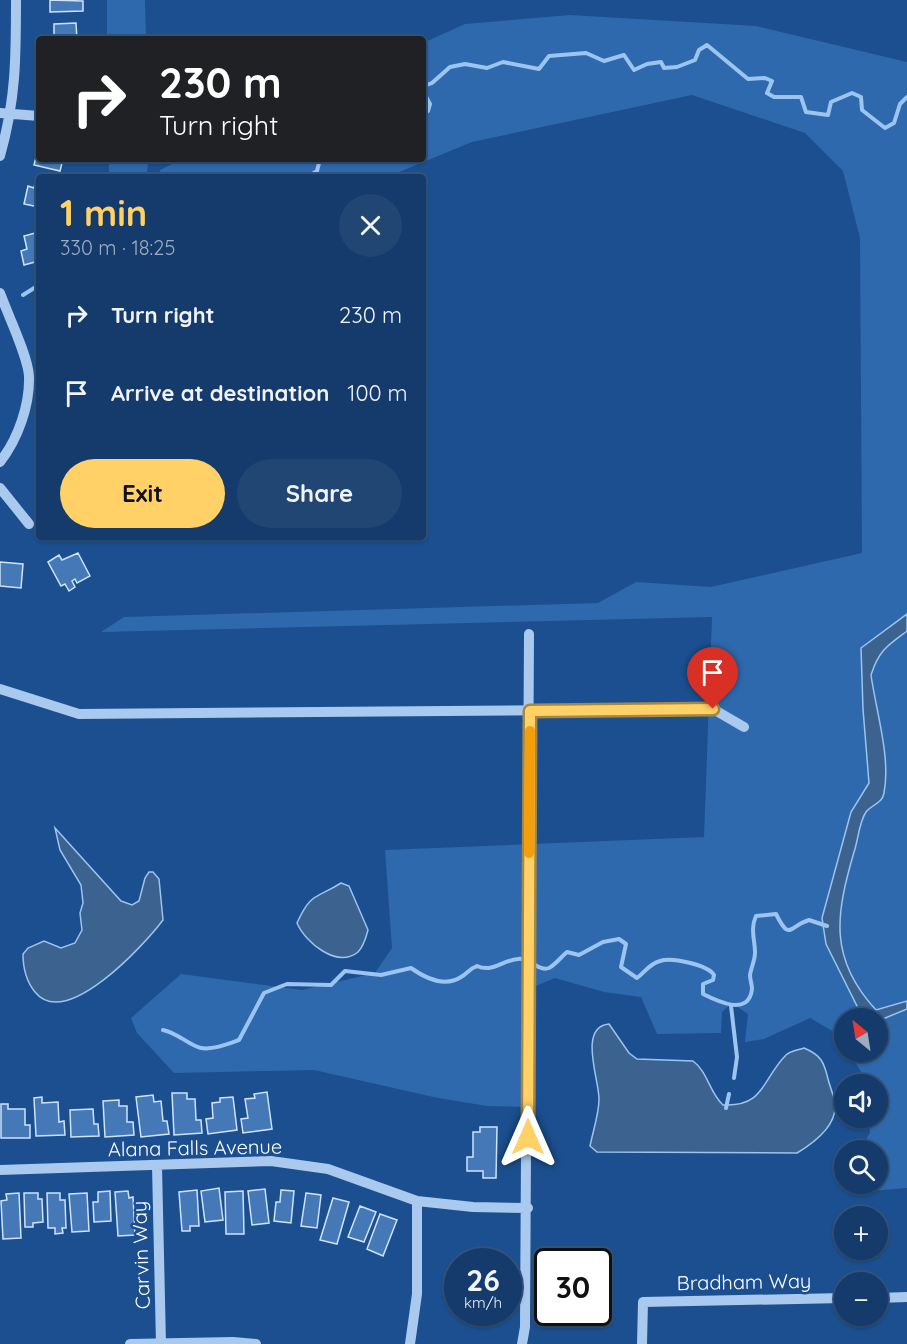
<!DOCTYPE html>
<html lang="en">
<head>
<meta charset="utf-8">
<style>
  :root { --surface:#143b6b; --page:#214673; --text:#f1f3f6; --muted:#9dadc1; --line:#33557e; --accent:#ffd166 }
  body { margin:0; font-family:Quicksand,sans-serif; background:var(--page); color:var(--text); height:100vh; display:flex; flex-direction:column; font-size:22px; white-space:nowrap }
  * { box-sizing:border-box; margin:0 }
  p { font-size:20px; color:var(--muted) }
  .icon { flex:none; width:33px; height:33px; fill:none; stroke:currentColor; stroke-width:2; stroke-linecap:round; stroke-linejoin:round }
  .map { position:relative; flex:1; overflow:hidden }
  .side { position:absolute; left:36px; top:174px; width:390px; height:366px; display:flex; flex-direction:column; background:var(--surface); border-radius:6px; box-shadow:0 2px 4px #0004,0 0 0 2px var(--line) }
  .side>* { flex:none }
  .hud { position:absolute; left:36px; top:36px; width:390px; height:126px; border-radius:6px; box-shadow:0 2px 4px #0004,0 0 0 2px var(--line); background:#202124; color:#fff; overflow:hidden }
  .needle { width:39px; rotate:330deg }
  .buttons { position:absolute; left:834px; top:1008px; display:grid; gap:12px }
  .buttons a { display:grid; place-items:center; width:54px; height:54px; border-radius:50%; background:var(--surface); box-shadow:0 2px 4px #0004,0 0 0 2px var(--line); font-size:30px }
  .speed { position:absolute; left:444px; top:1248px; display:flex; gap:12px; font-size:30px; font-weight:700; text-align:center }
  .speed>* { display:grid; place-content:center; width:78px; height:78px; border-radius:50%; background:var(--surface); box-shadow:0 2px 4px #0004,0 0 0 2px var(--line); line-height:1 }
  .speed small { font-size:15px; font-weight:400 }
  .speed .limit { border:3px solid #111; border-radius:9px; background:#fff; color:#111 }
  .pin { position:absolute; display:grid; place-items:center; width:51px; height:51px; color:#fff; margin:-62px -26px; border-radius:50% 50% 50% 0; rotate:-45deg; box-shadow:0 0 6px #0007 }
  .pin .icon { rotate:45deg }
  .me { position:absolute; width:66px; margin:-33px; rotate:0deg; stroke-linejoin:round; filter:drop-shadow(0 0 4px #0008) }
  .turn { display:flex; align-items:center; gap:21px; height:126px; padding:0 24px; font-size:27px }
  .turn .icon { width:78px; height:78px; stroke-width:2.5 }
  .turn b { display:block; font-size:42px; line-height:51px }
  .round { display:grid; place-items:center; flex:none; width:63px; height:63px; border-radius:32px; background:var(--page) }
  .summary { display:flex; align-items:center; justify-content:space-between; height:102px; padding:0 24px }
  h1 { font-size:36px; font-weight:700; line-height:45px; color:var(--accent) }
  .cta { display:flex; gap:12px; margin-top:auto; padding:12px 24px }
  .cta a { flex:1; height:69px; border-radius:36px; background:var(--accent); color:#111; font-size:24px; font-weight:700; line-height:69px; text-align:center }
  .cta a+a { background:var(--page); color:var(--text) }
  ul { padding:0; list-style:none }
  li { display:flex; align-items:center; gap:18px; height:78px; padding:0 24px }
  li div { flex:1 }
  li b { display:block; font-size:22px }
  li em { font-style:normal }
  .map>svg:first-child { display:block }
  .green { fill:#2e69ad }
  .water { fill:#3c6290; stroke:#9cc4f0; stroke-width:1.5 }
  .lines { fill:none; stroke-linecap:round; stroke-linejoin:round }
  .stream { stroke:#9cc4f0; stroke-width:4 }
  .building { fill:#4478b7; stroke:#cfe3fa; stroke-width:1.5 }
  .minor { stroke:#a9c9ee; stroke-width:10 }
  .route-casing { stroke:#a68842; stroke-width:15 }
  .route { stroke:#ffd166; stroke-width:10 }
  .slow { stroke:#f59e0b; stroke-width:10 }
  .labels { text-anchor:middle; stroke-width:5; stroke-linejoin:round; paint-order:stroke }
  .street-label { font-size:20px; fill:#fff; stroke:#1b4f8f }
</style>
</head>
<body>
<div class="map">
<svg width="907" height="1344" viewBox="0 0 907 1344">
  <rect width="100%" height="100%" fill="#1b4f8f"/>
  <!-- green -->
  <path class="green" d="M107 0H145L146 39H107Z
    M570 15 756 26 907 62V1188L870 1191 862 1184H878V1150H859L870 1133 868 1118H878V1084H864L863 1075 849 1052H878V1018H844V1043L841 1036 810 1018 764 1039 745 1042 748 1014 732 1003 722 1012 721 1033 657 1034 641 997 604 992 555 978 533 987 523 1018 524 1107 487 1106 438 1098 314 1070 174 1073 137 1033 131 1018 181 974 302 990 375 973 392 948 385 850 704 837 712 617 101 632 124 617 598 603 636 582 711 587 862 553 860 238 843 171 805 133 692 95 472 142 387 177H159L160 170 182 159H423V43L465 24Z
    M109 159H149L146 177H109Z"/>
  <!-- water -->
  <path class="water" d="M907 614V631C887 646 879 650 871 675 876 711 891 758 884 793 882 804 872 804 866 812 859 822 858 841 854 852 836 914 828 958 876 1010L907 1001V1009L878 1021V1018H863L826 944 822 918 851 812 869 783 863 709 861 648Z
    M55 828 121 901 132 905 139 901 145 878 149 872H153L159 879 163 920C145 944 66 1031 35 992 26 981 23 969 23 954L28 948 44 941 61 948 75 943 82 930 80 913 83 903 81 885 60 850Z
    M341 883 349 886 368 930C366 937 364 946 358 952 337 969 305 942 297 923 311 892 316 899 341 883Z
    M609 1024 629 1053 637 1059 693 1061C708 1072 709 1092 723 1105 765 1107 762 1079 786 1055 790 1051 798 1050 804 1048 821 1055 824 1062 828 1079 830 1087 835 1098 835 1107 835 1127 812 1144 797 1153L597 1152 590 1146C593 1131 599 1114 599 1099 599 1079 578 1027 609 1024Z"/>
  <g class="lines">
    <!-- stream -->
    <path class="stream" d="M423 114 428 111 430 104 424 93V86L432 83 450 67 465 64 487 68 503 62 539 69 549 56 586 53 604 61 624 55 634 70 647 64 661 62 664 68 677 67 695 60 699 50 707 45 748 79 765 78 772 81 767 93 774 97H801L806 112 828 115 831 102 852 93 861 97 862 110 885 128 894 123 900 104 907 97
      M307 177 317 171 320 159
      M23 295 39 285
      M731 1006 737 1057 734 1078
      M163 1030C178 1033 190 1046 201 1048 213 1050 228 1044 239 1040L264 993 287 984 331 985 345 971 381 975 411 968C425 978 444 988 461 977 468 973 469 969 477 966 493 973 502 960 518 959 529 957 539 972 549 968 555 965 562 956 567 952L579 955 603 942 619 939 626 944 621 967 637 978C645 972 649 964 660 961 672 957 708 965 714 975L713 980 703 984V994C717 1001 749 1017 752 989 752 984 750 980 750 975 751 968 755 960 755 953 755 940 750 929 756 916L776 914C790 942 789 926 809 920L827 926
      M726 1108 729 1094"/>
  </g>
  <!-- building -->
  <path class="building" d="M50 0 83 1V11L50 12Z
    M76 23 77 39H54V24Z
    M38 149 39 159H63L60 171 34 165Z
    M36 179H39V207L24 204 28 186 34 188Z
    M39 232V261L24 265 21 251 27 249 24 236Z
    M78 553 90 576 77 583 75 579 72 581 75 587 69 591 65 584 61 586 48 562 59 555 62 560Z
    M0 562 23 564 21 588 0 586Z
    M267 1092 272 1129 243 1133 241 1119 248 1118 245 1099 255 1098 254 1094Z
    M172 1093H187V1099H195L196 1120H201L202 1133 174 1135Z
    M153 1095 154 1102 161 1101 163 1121H167L169 1134 141 1137 136 1097Z
    M42 1097V1103L58 1102 59 1122 64 1121 65 1135 36 1136 34 1098Z
    M233 1097 237 1130 208 1134 206 1119 213 1118 212 1103 220 1102V1098Z
    M119 1100V1106H127V1122H133L134 1135 105 1137 103 1101Z
    M1 1104H8V1109H25V1125H30V1138H1Z
    M93 1109 94 1124H98L99 1136 71 1137 70 1110Z
    M480 1127H497L496 1178H483V1171H467V1157H473V1132H480Z
    M219 1188 223 1220 205 1222 201 1191Z
    M265 1189 269 1223 252 1225 248 1191Z
    M197 1190 199 1226H190V1231H182L179 1192Z
    M281 1190 294 1191 291 1223 274 1221 276 1202H280Z
    M110 1191 111 1221 94 1222 93 1202H98V1192Z
    M128 1191 129 1198 133 1197 135 1235 118 1236 115 1192Z
    M243 1191 244 1234H226L225 1192Z
    M19 1193 21 1238 3 1239 1 1201 7 1200 6 1194Z
    M24 1193H38V1199H42L43 1222 33 1223V1227H25Z
    M47 1193H60V1200H65L66 1228H62L63 1233 55 1234V1228H48Z
    M87 1193 89 1231 72 1232 69 1194Z
    M306 1193 321 1195 317 1228 301 1226Z
    M333 1198 349 1202 337 1244 320 1240Z
    M360 1206 376 1212 364 1242 348 1237Z
    M380 1214 397 1220 383 1256 367 1249Z"/>
  <g class="lines">
    <!-- minor -->
    <path class="minor" d="M0 113 39 116
      M0 156C16 99 16 58 16 0
      M0 293C7 313 28 356 29 376 30 405 18 439 0 462
      M0 488 29 524
      M0 689 79 714 713 709 744 727
      M157 1166 161 1344
      M0 1170 271 1161 328 1169 417 1201 473 1207 528 1208
      M878 1298 907 1297
      M130 1344 233 1342 256 1344
      M410 1344 417 1294V1201
      M522 1344 525 1327 529 634
      M642 1344 643 1302 844 1298"/>
  </g>
  <g class="lines">
    <!-- route casing -->
    <g class="route-casing">
      <path id="route" d="M528 1137 530 711 713 709"/>
    </g>
    <!-- route -->
    <use href="#route" class="route"/>
    <!-- slow -->
    <path class="slow" d="M529 853 530 731"/>
  </g>
  <g class="labels">
    <!-- street labels -->
    <g class="street-label">
      <text transform="translate(195 1148) rotate(-1)" y="7">Alana Falls Avenue</text>
      <text transform="translate(141 1255) rotate(-92)" y="7">Carvin Way</text>
      <text transform="translate(744 1282) rotate(-1)" y="7">Bradham Way</text>
    </g>
  </g>
</svg>
<div class="buttons">
<a><svg class="needle" viewBox="-14 -14 28 28"><path d="M0-13l5 13h-10z" fill="#e53935"/><path d="M0 13l5-13h-10z" fill="#9dadc1"/></svg></a>
<a><svg class="icon" aria-label="sound" viewBox="0 0 24 24"><path d="M4 9h4l5-4v14l-5-4H4zM17 9q2 3 0 6"/></svg></a>
<a><svg class="icon" aria-label="search" viewBox="0 0 24 24"><circle cx="10" cy="10" r="6"/><path d="M15 15l6 6"/></svg></a>
<a>+</a>
<a>−</a>
</div>
<div class="speed"><div>26<small>km/h</small></div><div class="limit">30</div></div>
<div class="pin" style="left:713px;top:709px;background:#d93025"><svg class="icon" aria-label="arrive" viewBox="0 0 24 24"><path d="M6 21V4h12l-3 4 3 4H6"/></svg></div>
<svg class="me" style="left:528px;top:1137px" viewBox="-20 -20 40 40"><path d="M0-17L14 15 0 8-14 15z" fill="#ffd166" stroke="#fff" stroke-width="4"/></svg>
<div class="hud">
<div class="turn"><svg class="icon" aria-label="right" viewBox="0 0 24 24"><path d="M7 20v-9h11M14 6l5 5-5 5"/></svg><div><b>230 m</b>Turn right</div></div>
</div>
<section class="side">
<div class="summary"><div><h1>1 min</h1><p>330 m · 18:25</p></div><a class="round"><svg class="icon" aria-label="close" viewBox="0 0 24 24"><path d="M6 6l12 12M18 6L6 18"/></svg></a></div>
<ul>
<li><svg class="icon" aria-label="right" viewBox="0 0 24 24"><path d="M7 20v-9h11M14 6l5 5-5 5"/></svg><div><b>Turn right</b></div><em>230 m</em></li>
<li><svg class="icon" aria-label="arrive" viewBox="0 0 24 24"><path d="M6 21V4h12l-3 4 3 4H6"/></svg><div><b>Arrive at destination</b></div><em>100 m</em></li>
</ul>
<div class="cta"><a>Exit</a><a>Share</a></div>
</section>
</div>
</body>
</html>
